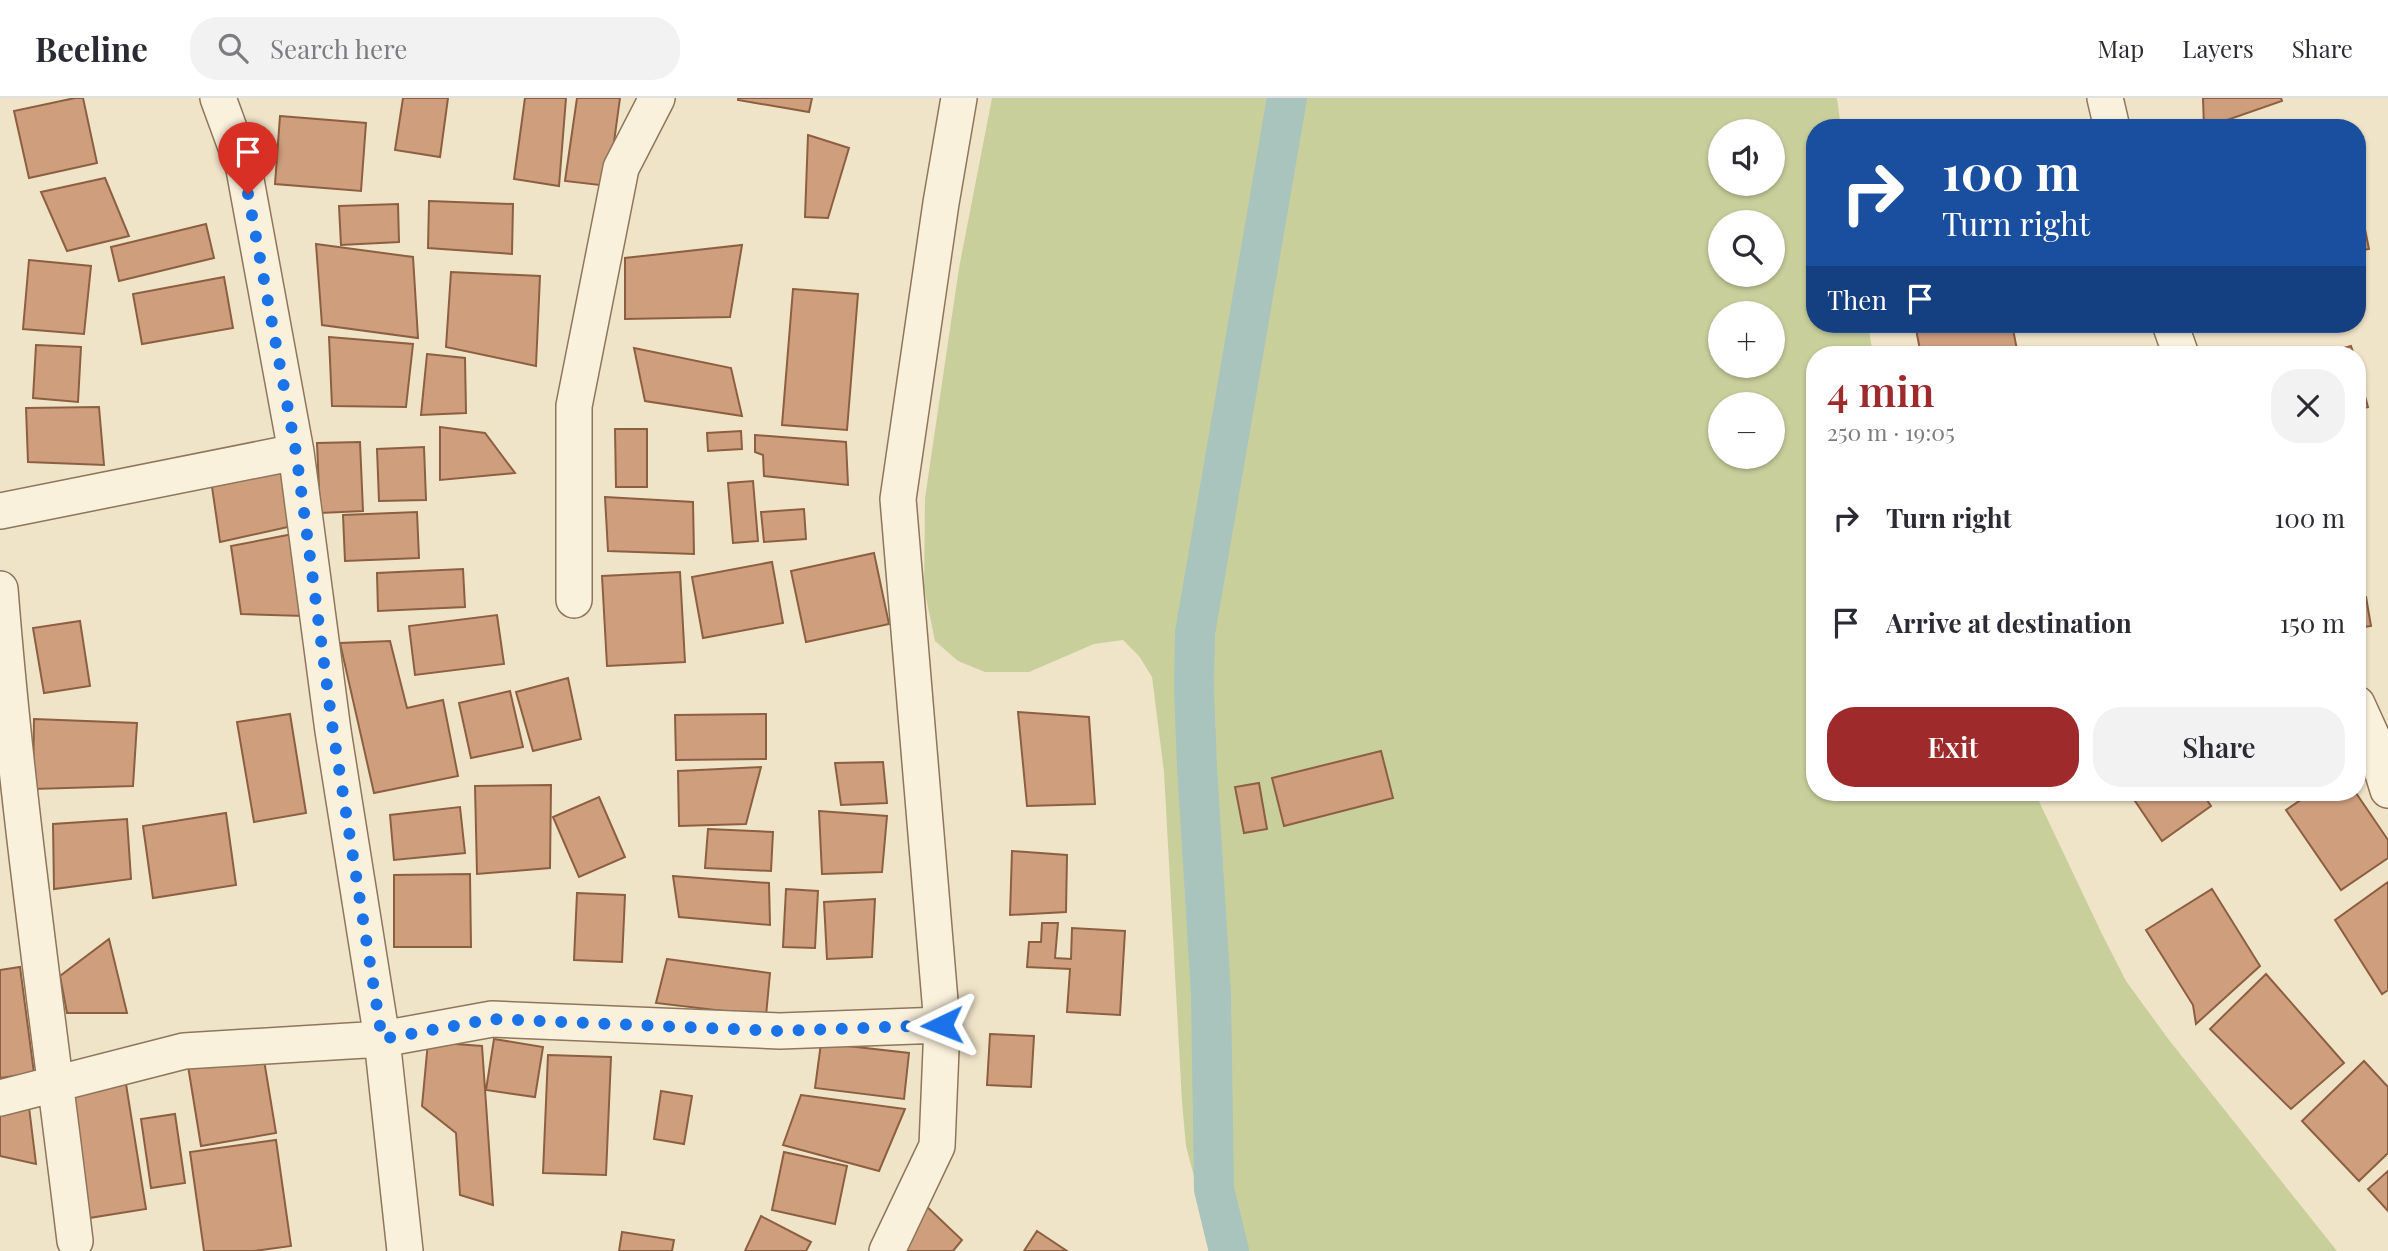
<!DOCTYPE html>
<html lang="en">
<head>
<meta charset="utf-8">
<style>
  :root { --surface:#fff; --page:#f2f2f3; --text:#2b2b33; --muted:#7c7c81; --line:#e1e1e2; --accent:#9e2a2b }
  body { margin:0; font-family:"Playfair Display",serif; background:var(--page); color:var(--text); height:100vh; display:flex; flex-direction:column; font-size:26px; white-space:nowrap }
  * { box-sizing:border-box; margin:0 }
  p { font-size:23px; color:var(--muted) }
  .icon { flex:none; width:38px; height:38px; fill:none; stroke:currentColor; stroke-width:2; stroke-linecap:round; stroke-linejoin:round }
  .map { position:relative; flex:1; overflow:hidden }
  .details { position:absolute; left:1806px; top:248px; width:560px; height:455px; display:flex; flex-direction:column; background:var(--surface); border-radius:28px; box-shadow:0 2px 5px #0004 }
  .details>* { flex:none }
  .banner { position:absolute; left:1806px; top:21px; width:560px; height:214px; border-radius:28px; box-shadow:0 2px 5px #0004; background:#1a4fa0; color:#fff; overflow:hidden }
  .fabs { position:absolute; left:1708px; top:21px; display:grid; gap:14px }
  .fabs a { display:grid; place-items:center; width:77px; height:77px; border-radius:50%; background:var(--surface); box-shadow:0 2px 5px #0004; font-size:35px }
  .pin { position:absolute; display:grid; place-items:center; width:60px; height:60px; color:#fff; margin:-72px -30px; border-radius:50% 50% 50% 0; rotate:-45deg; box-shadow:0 0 7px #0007 }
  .pin .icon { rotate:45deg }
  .me { position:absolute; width:77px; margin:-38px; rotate:268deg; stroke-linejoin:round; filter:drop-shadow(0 0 5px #0008) }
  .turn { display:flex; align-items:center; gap:24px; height:147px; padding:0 21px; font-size:32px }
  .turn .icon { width:91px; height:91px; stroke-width:2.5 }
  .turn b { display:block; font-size:49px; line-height:60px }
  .then { display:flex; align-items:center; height:66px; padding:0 21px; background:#0003; gap:14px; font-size:26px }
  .round { display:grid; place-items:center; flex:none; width:74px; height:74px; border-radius:28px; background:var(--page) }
  .overview { display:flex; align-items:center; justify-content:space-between; height:119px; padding:0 21px }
  h1 { font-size:42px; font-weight:600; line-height:52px; color:var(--accent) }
  .primary-button { display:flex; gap:14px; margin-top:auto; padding:14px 21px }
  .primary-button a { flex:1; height:80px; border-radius:28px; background:var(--accent); color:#fff; font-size:28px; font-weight:600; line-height:80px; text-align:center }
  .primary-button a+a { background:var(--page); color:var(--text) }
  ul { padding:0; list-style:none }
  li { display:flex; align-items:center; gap:21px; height:105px; padding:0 21px }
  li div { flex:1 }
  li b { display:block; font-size:26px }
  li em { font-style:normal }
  header { display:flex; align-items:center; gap:42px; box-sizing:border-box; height:98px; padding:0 35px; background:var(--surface); border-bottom:2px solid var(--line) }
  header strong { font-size:33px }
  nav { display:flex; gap:38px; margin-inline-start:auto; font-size:24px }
  .search { width:490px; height:63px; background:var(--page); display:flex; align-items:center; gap:18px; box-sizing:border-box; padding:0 24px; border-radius:28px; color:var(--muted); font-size:26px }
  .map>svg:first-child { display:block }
  .green { fill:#c9cf9b; fill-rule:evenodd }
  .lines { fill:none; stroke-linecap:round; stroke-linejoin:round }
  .canal { stroke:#a9c4bc; stroke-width:40 }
  .building { fill:#cf9f7d; stroke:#8d5f41; stroke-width:2 }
  .street-casing { stroke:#8d765c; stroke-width:38 }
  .street { stroke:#faf1dc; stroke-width:35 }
  .route { stroke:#1a73e8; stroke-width:12; stroke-dasharray:0 21.6 }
</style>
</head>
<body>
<header>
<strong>Beeline</strong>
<div class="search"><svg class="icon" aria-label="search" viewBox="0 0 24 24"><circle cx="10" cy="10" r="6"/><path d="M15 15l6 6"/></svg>Search here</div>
<nav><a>Map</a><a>Layers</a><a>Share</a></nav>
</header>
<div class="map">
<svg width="2388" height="1153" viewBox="0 0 2388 1153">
  <rect width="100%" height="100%" fill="#f0e4c8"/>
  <!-- green -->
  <path class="green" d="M992 0H1837L1841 30H1815V226H1868L1873 257H1815V695H2035L2102 836 2126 883 2169 942 2337 1153H1223L1196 1086 1186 1048 1182 1004 1164 674 1152 579 1139 558 1123 542 1094 546 1029 574H985L958 563 935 543 924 490 925 400 959 170ZM1720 33H1773V86H1720ZM1720 124H1773V177H1720ZM1720 215H1773V268H1720ZM1720 306H1773V359H1720Z"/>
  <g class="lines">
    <!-- canal -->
    <path class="canal" d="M1229 1153 1214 1091 1211 896 1197 669 1194 591 1195 535 1287 0"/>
  </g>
  <!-- building -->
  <path class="building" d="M75 0H83L97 65 29 80 14 13Z
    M403 0H448L440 59 395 52Z
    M525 0H566L559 88 514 81Z
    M577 0H620L608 88 565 83Z
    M738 0H812L809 14 738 2Z
    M2203 0H2281L2282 3 2204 30Z
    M280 18 366 25 361 93 275 86Z
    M808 37 849 50 828 120 805 119Z
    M105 80 129 138 67 153 41 94Z
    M2357 92 2369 151 2357 153Z
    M429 103 513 106 512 156 428 150Z
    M398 106 399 144 341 147 339 108Z
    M206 126 214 160 119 183 111 149Z
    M316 146 413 159 418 240 322 227Z
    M742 147 730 219 625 221V160Z
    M29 162 91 168 84 236 23 231Z
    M451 174 540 178 536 268 446 249Z
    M224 179 233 230 142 246 133 196Z
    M793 191 858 196 847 332 782 327Z
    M1915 226H2012L2018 257H1921Z
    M329 239 413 246 406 309 332 308Z
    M36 247 81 249 78 304 33 300Z
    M2351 248 2354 257H2319Z
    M634 250 731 270 742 318 645 303Z
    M427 256 465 260 466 315 421 317Z
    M2357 270 2368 309 2357 312Z
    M99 309 104 367 28 364 26 310Z
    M440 329 485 335 515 375 440 382Z
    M615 331H647V389H616Z
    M741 333 742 351 708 353 707 335Z
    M755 337 846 344 848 387 764 378 763 357 755 354Z
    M360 344 363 413 320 415 317 345Z
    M424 349 426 402 379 403 377 351Z
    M285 366 297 427 220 444 211 382Z
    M753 383 758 443 733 445 728 385Z
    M605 399 693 404 694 456 608 453Z
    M804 411 806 441 764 444 761 414Z
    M417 414 419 460 345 463 343 417Z
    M298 435 304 518 241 516 231 448Z
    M874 455 889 526 806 544 791 473Z
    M772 464 783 525 703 540 692 479Z
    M463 471 465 509 378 513 377 475Z
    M680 474 685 564 607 568 602 478Z
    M2366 499 2371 528 2357 530V500Z
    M497 517 504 566 415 577 409 528Z
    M80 523 90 588 44 595 33 530Z
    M390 543 407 610 443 602 458 678 374 695 340 545Z
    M568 580 581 641 533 653 516 594Z
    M510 593 523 649 471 660 459 605Z
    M1018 614 1089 619 1095 706 1027 708Z
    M290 616 306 715 254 724 237 624Z
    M766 616V661L676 662 675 617Z
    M34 621 137 625 133 688 33 691Z
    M1381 653 1393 700 1284 728 1272 680Z
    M883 664 887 705 841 707 835 665Z
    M761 669 746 726 679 728 678 673Z
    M1259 685 1267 731 1244 735 1235 689Z
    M551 687 550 770 477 776 475 688Z
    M2134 695H2202L2211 708 2162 743 2131 697Z
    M2311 695H2356L2388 742V760L2341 792 2286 712Z
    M599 699 625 759 579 779 553 719Z
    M460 709 465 755 394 762 390 717Z
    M819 713 887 718 882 774 822 776Z
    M226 715 236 787 153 800 143 728Z
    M127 721 131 781 54 791 53 726Z
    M708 731 773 734 771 773 705 770Z
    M1012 753 1067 757 1066 814 1010 817Z
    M470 776 471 849H394V777Z
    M673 778 769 785 770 827 679 819Z
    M2388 784V892L2382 896 2335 822Z
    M786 791 818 793 815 850 783 849Z
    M2212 791 2260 868 2196 926 2193 907 2146 832Z
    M577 795 625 797 622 864 574 862Z
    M875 801 872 859 827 861 824 804Z
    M1042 825H1058L1055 860 1071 861 1072 830 1125 833 1120 917 1067 914 1070 871 1027 869 1029 844H1041Z
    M109 841 127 915H67L60 878Z
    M667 861 770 875 766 918 656 905Z
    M20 869 34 975 0 980V872Z
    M2266 876 2344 965 2291 1011 2210 931Z
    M990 936 1034 938 1031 989 987 987Z
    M494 941 543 949 535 999 486 992Z
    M428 944 482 948 493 1107 460 1097 456 1035 422 1008Z
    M821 945 909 955 904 1001 815 990Z
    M263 956 276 1035 201 1048 188 968Z
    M548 957 611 959 606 1077 543 1075Z
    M2364 963 2388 989V1055L2359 1083 2302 1023Z
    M126 986 146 1111 89 1120 69 996Z
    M661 993 692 998 684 1046 654 1041Z
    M801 997 905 1011 879 1073 783 1047Z
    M28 1001 36 1066 0 1058V1006Z
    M175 1016 185 1085 151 1090 141 1021Z
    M276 1042 291 1148 254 1153H204L190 1054Z
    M784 1054 847 1068 835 1126 772 1112Z
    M2388 1073V1113L2368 1091Z
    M923 1105 962 1142 953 1153H898Z
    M761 1118 811 1144 806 1153H745Z
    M1037 1133 1067 1153H1024Z
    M622 1134 674 1142 672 1153H619Z"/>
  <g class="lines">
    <!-- street casing -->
    <g class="street-casing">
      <path id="street" d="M218 0 244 71 296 354 333 633 382 941 405 1153
        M2105 0 2112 30
        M2170 226 2181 257
        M0 413 296 354
        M0 491C17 709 49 926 75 1143
        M574 502V308L621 70 657 0
        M2357 606 2372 639 2388 692
        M0 1000 184 953 382 941 492 921 780 933 942 927
        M887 1153 937 1048 942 927 898 401 941 105 959 0"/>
    </g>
    <!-- street -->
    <use href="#street" class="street"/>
  </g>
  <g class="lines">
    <!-- route -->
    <path class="route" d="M248 96 296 354 333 633 382 941 492 921 780 933 942 927"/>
  </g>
</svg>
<div class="fabs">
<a><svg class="icon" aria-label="sound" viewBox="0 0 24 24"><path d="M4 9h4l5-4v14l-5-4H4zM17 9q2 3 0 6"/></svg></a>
<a><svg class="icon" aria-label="search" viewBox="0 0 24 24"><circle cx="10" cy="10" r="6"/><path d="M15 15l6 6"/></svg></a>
<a>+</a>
<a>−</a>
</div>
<div class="pin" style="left:248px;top:96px;background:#d93025"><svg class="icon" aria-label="arrive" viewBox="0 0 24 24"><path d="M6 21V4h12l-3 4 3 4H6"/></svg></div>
<svg class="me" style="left:942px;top:927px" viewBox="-20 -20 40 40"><path d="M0-17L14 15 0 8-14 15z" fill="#1a73e8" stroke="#fff" stroke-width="4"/></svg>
<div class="banner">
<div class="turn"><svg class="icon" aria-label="right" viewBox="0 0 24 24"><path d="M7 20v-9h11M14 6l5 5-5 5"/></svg><div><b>100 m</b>Turn right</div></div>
<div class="then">Then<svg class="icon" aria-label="arrive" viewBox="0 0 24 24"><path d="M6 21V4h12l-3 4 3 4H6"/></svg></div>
</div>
<section class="details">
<div class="overview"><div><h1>4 min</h1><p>250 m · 19:05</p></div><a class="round"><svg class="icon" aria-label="close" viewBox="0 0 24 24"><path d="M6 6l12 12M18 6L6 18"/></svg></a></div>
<ul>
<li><svg class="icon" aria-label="right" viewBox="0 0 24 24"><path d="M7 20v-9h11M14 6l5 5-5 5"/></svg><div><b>Turn right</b></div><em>100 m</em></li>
<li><svg class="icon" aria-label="arrive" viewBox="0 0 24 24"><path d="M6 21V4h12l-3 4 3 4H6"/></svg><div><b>Arrive at destination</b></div><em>150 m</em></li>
</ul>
<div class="primary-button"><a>Exit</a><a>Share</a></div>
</section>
</div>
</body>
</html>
